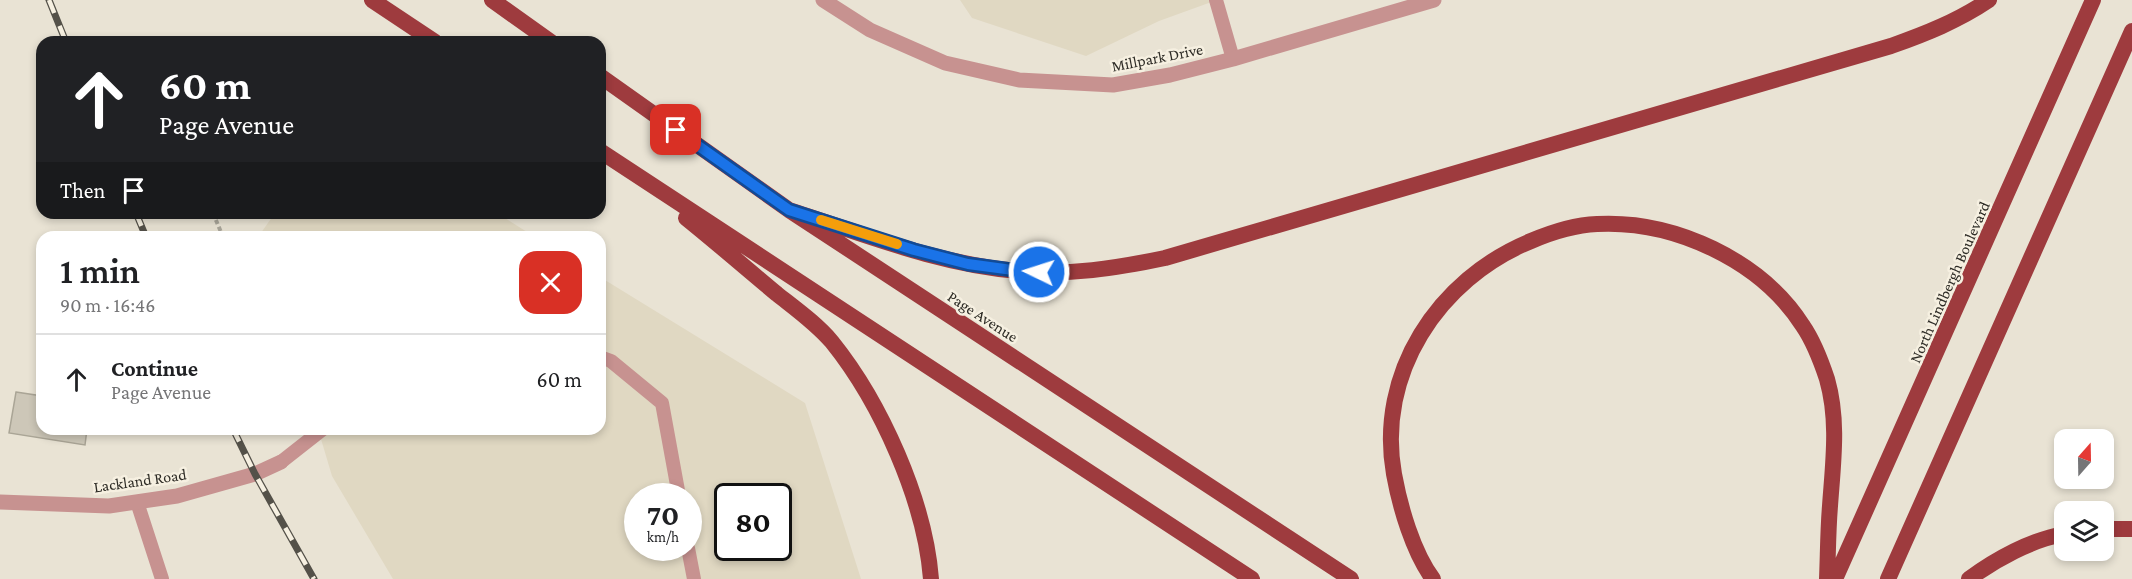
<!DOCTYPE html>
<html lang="en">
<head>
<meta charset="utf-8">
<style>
  :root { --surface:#fff; --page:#f6f6f6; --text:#202124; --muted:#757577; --line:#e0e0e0 }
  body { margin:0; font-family:"Crimson Pro",serif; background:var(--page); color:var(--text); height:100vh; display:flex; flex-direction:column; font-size:22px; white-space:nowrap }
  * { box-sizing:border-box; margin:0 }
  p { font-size:20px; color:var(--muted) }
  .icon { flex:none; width:33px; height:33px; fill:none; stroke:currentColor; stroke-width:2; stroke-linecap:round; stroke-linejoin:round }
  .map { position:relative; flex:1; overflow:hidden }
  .details { position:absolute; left:36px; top:231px; width:570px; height:204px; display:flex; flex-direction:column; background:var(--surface); border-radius:18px; box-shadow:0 3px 9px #0003 }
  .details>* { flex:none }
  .guide { position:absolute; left:36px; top:36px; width:570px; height:183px; border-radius:18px; box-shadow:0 3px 9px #0003; background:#202124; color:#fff; overflow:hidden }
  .needle { width:39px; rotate:20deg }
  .controls { position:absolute; left:2054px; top:429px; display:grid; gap:12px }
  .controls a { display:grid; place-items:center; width:60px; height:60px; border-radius:12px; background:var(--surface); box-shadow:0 3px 9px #0003; font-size:30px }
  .speed { position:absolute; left:624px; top:483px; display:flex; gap:12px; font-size:30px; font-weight:700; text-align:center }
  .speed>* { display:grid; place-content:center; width:78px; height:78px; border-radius:50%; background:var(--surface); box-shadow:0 3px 9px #0003; line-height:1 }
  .speed small { font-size:15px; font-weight:400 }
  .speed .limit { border:3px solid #111; border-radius:9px; background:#fff; color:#111 }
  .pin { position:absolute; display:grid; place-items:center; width:51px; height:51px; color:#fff; margin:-26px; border-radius:12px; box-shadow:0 3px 9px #0006 }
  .me { position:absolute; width:66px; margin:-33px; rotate:274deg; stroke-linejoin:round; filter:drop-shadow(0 0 4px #0008) }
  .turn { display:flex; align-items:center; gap:21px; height:126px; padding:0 24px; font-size:27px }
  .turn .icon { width:78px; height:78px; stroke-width:2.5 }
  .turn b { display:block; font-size:42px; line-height:51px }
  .then { display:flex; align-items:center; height:57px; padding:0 24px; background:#0003; gap:12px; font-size:22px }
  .round { display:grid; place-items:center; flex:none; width:63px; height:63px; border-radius:18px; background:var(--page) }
  .summary { display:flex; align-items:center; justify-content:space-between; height:102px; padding:0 24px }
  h1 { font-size:36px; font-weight:600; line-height:45px }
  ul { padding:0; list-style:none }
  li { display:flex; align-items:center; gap:18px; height:90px; padding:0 24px; border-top:2px solid var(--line) }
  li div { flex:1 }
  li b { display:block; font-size:22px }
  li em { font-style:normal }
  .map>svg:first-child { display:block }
  .built { fill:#e0d8c2; fill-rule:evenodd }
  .building { fill:#cdc7b8; stroke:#aaa596; stroke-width:1.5 }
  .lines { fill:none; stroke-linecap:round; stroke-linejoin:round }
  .path { stroke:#aaa69a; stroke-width:4; stroke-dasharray:4.5 3; stroke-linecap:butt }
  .service { stroke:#c79290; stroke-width:14 }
  .minor { stroke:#c79290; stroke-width:15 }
  .trunk { stroke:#9e3b3e; stroke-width:16 }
  .rail-casing { stroke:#545149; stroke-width:7 }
  .rail { stroke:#f6f0e1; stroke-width:4.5; stroke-dasharray:14; stroke-linecap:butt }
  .route-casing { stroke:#114b97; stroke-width:15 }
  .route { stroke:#1a73e8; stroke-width:10 }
  .slow { stroke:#f59e0b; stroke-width:10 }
  .labels { text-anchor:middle; stroke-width:5; stroke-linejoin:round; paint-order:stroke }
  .street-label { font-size:16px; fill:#2e2c26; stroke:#f6f0e1 }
</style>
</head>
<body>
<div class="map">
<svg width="2132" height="579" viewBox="0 0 2132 579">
  <rect width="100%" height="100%" fill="#e9e3d4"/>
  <!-- built -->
  <path class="built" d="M960 0H1217L1159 21 1086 56 972 18Z
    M275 213H497L535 237H258Z
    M600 277 805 403 861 579H393L332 476 318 429H600ZM638 496H688V548H638ZM728 496H778V548H728Z"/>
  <!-- building -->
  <path class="building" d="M16 392 42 396V429H87L85 445 9 433Z"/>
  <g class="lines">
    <!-- path -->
    <path class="path" d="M213 213 223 237"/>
    <!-- service -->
    <path class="service" d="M1216 0 1233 59
      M600 357 611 361 662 403 679 496
      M281 462 323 429
      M137 502 162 579
      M688 548 694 579"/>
    <!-- minor -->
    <path class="minor" d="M823 0 870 30 945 63 1019 80 1113 85 1170 75 1233 59 1434 0
      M0 502 109 506 177 496 255 474 281 462"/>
    <!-- trunk -->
    <path class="trunk" d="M372 0 435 42
      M492 0 551 42
      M600 76 789 210 1351 579
      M600 151 1252 579
      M789 210C864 234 940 265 1019 271 1068 276 1117 268 1165 258L1891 46C1925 34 1958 21 1989 0
      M686 218C717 243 747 269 777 294 796 309 817 324 832 342 881 403 925 501 931 579
      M2103 529H2132
      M1433 579C1413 552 1400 507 1394 474 1376 374 1438 279 1531 241 1552 232 1574 225 1597 224 1674 220 1761 260 1803 326 1814 342 1821 361 1827 379 1839 421 1833 463 1830 506 1828 530 1828 555 1827 579
      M1835 579 2093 0
      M1888 579 2132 31
      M1969 579C1996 559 2031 540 2064 534"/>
    <!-- rail casing -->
    <g class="rail-casing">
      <path id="rail" d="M49 0 66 42
        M136 213 146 237
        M233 429 255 474 314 579"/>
    </g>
    <!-- rail -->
    <use href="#rail" class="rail"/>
  </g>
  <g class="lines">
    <!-- route casing -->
    <g class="route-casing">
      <path id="route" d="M676 130 789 210 914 250 968 264 1020 271 1039 272"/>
    </g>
    <!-- route -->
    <use href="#route" class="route"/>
    <!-- slow -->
    <path class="slow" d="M821 220 897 244"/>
  </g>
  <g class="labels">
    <!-- street labels -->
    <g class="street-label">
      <text transform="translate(1157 57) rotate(-11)" y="6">Millpark Drive</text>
      <text transform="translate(1949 282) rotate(-66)" y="6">North Lindbergh Boulevard</text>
      <text transform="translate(983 316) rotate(33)" y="6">Page Avenue</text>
      <text transform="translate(140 480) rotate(-8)" y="6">Lackland Road</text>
    </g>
  </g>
</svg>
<div class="controls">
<a><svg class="needle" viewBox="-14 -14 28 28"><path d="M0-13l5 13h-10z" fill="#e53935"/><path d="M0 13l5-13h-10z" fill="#757577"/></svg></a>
<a><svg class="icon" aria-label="layers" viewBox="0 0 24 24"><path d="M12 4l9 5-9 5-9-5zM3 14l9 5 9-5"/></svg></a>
</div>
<div class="speed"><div>70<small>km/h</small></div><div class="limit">80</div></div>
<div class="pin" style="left:676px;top:130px;background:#d93025"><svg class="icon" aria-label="arrive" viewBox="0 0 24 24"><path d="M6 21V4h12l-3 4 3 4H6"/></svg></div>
<svg class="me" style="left:1039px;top:272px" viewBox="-20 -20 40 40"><circle r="17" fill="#1a73e8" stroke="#fff" stroke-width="3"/><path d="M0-11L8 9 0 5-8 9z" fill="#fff"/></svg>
<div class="guide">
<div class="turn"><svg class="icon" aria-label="ahead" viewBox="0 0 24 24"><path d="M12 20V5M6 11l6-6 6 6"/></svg><div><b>60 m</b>Page Avenue</div></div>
<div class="then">Then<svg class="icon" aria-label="arrive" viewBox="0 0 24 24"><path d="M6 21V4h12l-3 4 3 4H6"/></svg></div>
</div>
<section class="details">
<div class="summary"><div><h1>1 min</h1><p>90 m · 16:46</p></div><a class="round" style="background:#d93025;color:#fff"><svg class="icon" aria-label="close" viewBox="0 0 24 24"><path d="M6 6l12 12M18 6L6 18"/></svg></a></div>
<ul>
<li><svg class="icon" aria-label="ahead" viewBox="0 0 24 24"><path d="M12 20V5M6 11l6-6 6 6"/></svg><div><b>Continue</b><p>Page Avenue</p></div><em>60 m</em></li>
</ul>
</section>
</div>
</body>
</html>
